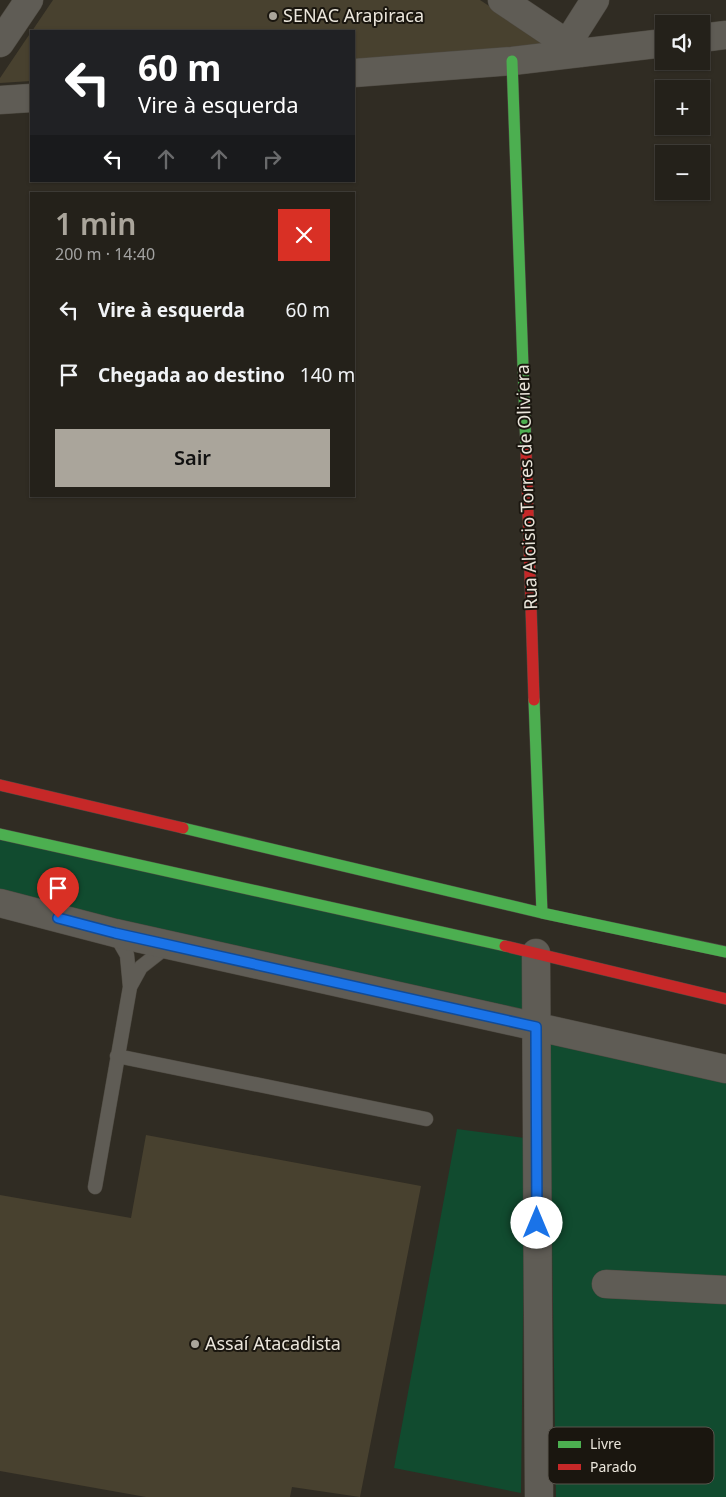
<!DOCTYPE html>
<html lang="pt">
<head>
<meta charset="utf-8">
<style>
  :root { --surface:#24211a; --page:#2c2923; --text:#f1f3f6; --muted:#a3a3a2; --line:#413e39; --accent:#aaa59b }
  body { margin:0; font-family:"Noto Sans",sans-serif; background:var(--page); color:var(--text); height:100vh; display:flex; flex-direction:column; font-size:19px; white-space:nowrap }
  * { box-sizing:border-box; margin:0 }
  p { font-size:16px; color:var(--muted) }
  .icon { flex:none; width:28px; height:28px; fill:none; stroke:currentColor; stroke-width:2; stroke-linecap:round; stroke-linejoin:round }
  .map { position:relative; flex:1; overflow:hidden }
  .side { position:absolute; left:30px; top:192px; width:325px; height:305px; display:flex; flex-direction:column; background:var(--surface); border-radius:0px; box-shadow:0 1px 4px #0004,0 0 0 1px var(--line) }
  .side>* { flex:none }
  .banner { position:absolute; left:30px; top:30px; width:325px; height:152px; border-radius:0px; box-shadow:0 1px 4px #0004,0 0 0 1px var(--line); background:#202124; color:#fff; overflow:hidden }
  .fabs { position:absolute; left:655px; top:15px; display:grid; gap:10px }
  .fabs a { display:grid; place-items:center; width:55px; height:55px; border-radius:0px; background:var(--surface); box-shadow:0 1px 4px #0004,0 0 0 1px var(--line); font-size:25px }
  .pin { position:absolute; display:grid; place-items:center; width:42px; height:42px; color:#fff; margin:-51px -21px; border-radius:50% 50% 50% 0; rotate:-45deg; box-shadow:0 0 5px #0007 }
  .pin .icon { rotate:45deg }
  .me { position:absolute; width:55px; margin:-28px; rotate:0deg; stroke-linejoin:round; filter:drop-shadow(0 0 4px #0008) }
  .turn { display:flex; align-items:center; gap:18px; height:105px; padding:0 25px; font-size:22px }
  .turn .icon { width:65px; height:65px; stroke-width:2.5 }
  .turn b { display:block; font-size:35px; line-height:42px }
  .lanes { display:flex; align-items:center; height:48px; padding:0 25px; background:#0003; justify-content:center; gap:25px; direction:ltr }
  .lanes .off { opacity:.35 }
  .round { display:grid; place-items:center; flex:none; width:52px; height:52px; border-radius:0px; background:var(--page) }
  .overview { display:flex; align-items:center; justify-content:space-between; height:85px; padding:0 25px }
  h1 { font-size:30px; font-weight:600; line-height:38px; color:var(--accent) }
  .action { display:flex; gap:10px; margin-top:auto; padding:10px 25px }
  .action a { flex:1; height:58px; border-radius:0px; background:var(--accent); color:#111; font-size:20px; font-weight:600; line-height:58px; text-align:center }
  ul { padding:0; list-style:none }
  li { display:flex; align-items:center; gap:15px; height:65px; padding:0 25px }
  li div { flex:1 }
  li b { display:block; font-size:19px }
  li em { font-style:normal }
  .map>svg:first-child { display:block }
  .green { fill:#114b2f }
  .building { fill:#48412f }
  .lines { fill:none; stroke-linecap:round; stroke-linejoin:round }
  .lane-casing { stroke:#4e4a42; stroke-width:15 }
  .street-casing { stroke:#4e4a42; stroke-width:29 }
  .fast-casing { stroke:#4e4a42; stroke-width:12 }
  .jam-casing { stroke:#4e4a42; stroke-width:12 }
  .lane { stroke:#5f5c55; stroke-width:14 }
  .street { stroke:#5f5c55; stroke-width:28 }
  .fast { stroke:#4caf50; stroke-width:11 }
  .jam { stroke:#c62828; stroke-width:11 }
  .route-casing { stroke:#114b97; stroke-width:12 }
  .route { stroke:#1a73e8; stroke-width:9 }
  .poi-dot { fill:#aaa59b; stroke:#1a160f; stroke-width:2 }
  .labels { text-anchor:middle; stroke-width:4; stroke-linejoin:round; paint-order:stroke }
  .poi-label { font-size:18px; fill:#ebe6dc; stroke:#1a160f; text-anchor:start }
  .street-label { font-size:18px; fill:#ebe6dc; stroke:#1a160f }
  .key { fill:#1a160f; stroke:#59544c; stroke-width:1 }
  .key-label { font-size:14px; fill:#ebe6dc }
</style>
</head>
<body>
<div class="map">
<svg width="726" height="1497" viewBox="0 0 726 1497">
  <rect width="100%" height="100%" fill="#302c23"/>
  <!-- green -->
  <path class="green" d="M0 834 536 953 537 1027 0 903Z
    M549 1043 726 1082V1497H556Z
    M457 1129 525 1138 521 1493 394 1468Z"/>
  <!-- building -->
  <path class="building" d="M53 0H480L550 46 354 59V31H32Z
    M31 32V81L0 83V78Z
    M146 1135 421 1186 360 1497 292 1487 290 1497H146L0 1471V1195L131 1218Z"/>
  <g class="lines">
    <!-- lane casing -->
    <g class="lane-casing">
      <path id="lane" d="M130 987 141 967 169 945
        M117 1056 426 1119
        M95 1187 130 987 127 955 115 934"/>
    </g>
    <!-- street casing -->
    <g class="street-casing">
      <path id="street" d="M502 0 581 53
        M701 38 726 35
        M0 43 29 0
        M567 44 595 0
        M354 73 512 61 664 43
        M0 100 31 98
        M0 903 115 933 726 1069
        M536 953 539 1497
        M606 1284 726 1290"/>
    </g>
    <!-- fast casing -->
    <g class="fast-casing">
      <path id="fast" d="M512 61 526 450
        M534 700 542 913
        M183 828 542 913 726 952
        M0 834 505 946"/>
    </g>
    <!-- jam casing -->
    <g class="jam-casing">
      <path id="jam" d="M526 450 534 700
        M0 785 183 828
        M505 946 726 999"/>
    </g>
    <!-- lane -->
    <use href="#lane" class="lane"/>
    <!-- street -->
    <use href="#street" class="street"/>
    <!-- fast -->
    <use href="#fast" class="fast"/>
    <!-- jam -->
    <use href="#jam" class="jam"/>
  </g>
  <g class="lines">
    <!-- route casing -->
    <g class="route-casing">
      <path id="route" d="M58 918 115 933 536 1027 537 1223"/>
    </g>
    <!-- route -->
    <use href="#route" class="route"/>
  </g>
  <!-- markers -->
  <g class="poi-dot">
    <circle cx="273" cy="16" r="5"/>
    <circle cx="195" cy="1344" r="5"/>
  </g>
  <g class="labels">
    <!-- poi labels -->
    <g class="poi-label">
      <text x="283" y="22">SENAC Arapiraca</text>
      <text x="205" y="1350">Assaí Atacadista</text>
    </g>
    <!-- street labels -->
    <g class="street-label">
      <text transform="translate(527 487) rotate(-92)" y="6">Rua Aloisio Torres de Oliviera</text>
    </g>
  </g>
  <!-- legend -->
  <rect x="548" y="1427" width="166" height="57" rx="8" class="key"/>
  <rect x="558" y="1441" width="23" height="7" fill="#4caf50"/>
  <rect x="558" y="1464" width="23" height="6" fill="#c62828"/>
  <g class="key-label">
    <text x="590" y="1449">Livre</text>
    <text x="590" y="1472">Parado</text>
  </g>
</svg>
<div class="fabs">
<a><svg class="icon" aria-label="sound" viewBox="0 0 24 24"><path d="M4 9h4l5-4v14l-5-4H4zM17 9q2 3 0 6"/></svg></a>
<a>+</a>
<a>−</a>
</div>
<div class="pin" style="left:58px;top:918px;background:#d93025"><svg class="icon" aria-label="arrive" viewBox="0 0 24 24"><path d="M6 21V4h12l-3 4 3 4H6"/></svg></div>
<svg class="me" style="left:537px;top:1223px" viewBox="-20 -20 40 40"><circle r="19" fill="#fff"/><path d="M0-13L10 11 0 6-10 11z" fill="#1a73e8"/></svg>
<div class="banner">
<div class="turn"><svg class="icon" aria-label="left" viewBox="0 0 24 24"><path d="M17 20v-9H6M10 6l-5 5 5 5"/></svg><div><b>60 m</b>Vire à esquerda</div></div>
<div class="lanes"><svg class="icon" aria-label="left" viewBox="0 0 24 24"><path d="M17 20v-9H6M10 6l-5 5 5 5"/></svg><svg class="icon off" aria-label="ahead" viewBox="0 0 24 24"><path d="M12 20V5M6 11l6-6 6 6"/></svg><svg class="icon off" aria-label="ahead" viewBox="0 0 24 24"><path d="M12 20V5M6 11l6-6 6 6"/></svg><svg class="icon off" aria-label="right" viewBox="0 0 24 24"><path d="M7 20v-9h11M14 6l5 5-5 5"/></svg></div>
</div>
<section class="side">
<div class="overview"><div><h1>1 min</h1><p>200 m · 14:40</p></div><a class="round" style="background:#d93025;color:#fff"><svg class="icon" aria-label="close" viewBox="0 0 24 24"><path d="M6 6l12 12M18 6L6 18"/></svg></a></div>
<ul>
<li><svg class="icon" aria-label="left" viewBox="0 0 24 24"><path d="M17 20v-9H6M10 6l-5 5 5 5"/></svg><div><b>Vire à esquerda</b></div><em>60 m</em></li>
<li><svg class="icon" aria-label="arrive" viewBox="0 0 24 24"><path d="M6 21V4h12l-3 4 3 4H6"/></svg><div><b>Chegada ao destino</b></div><em>140 m</em></li>
</ul>
<div class="action"><a>Sair</a></div>
</section>
</div>
</body>
</html>
